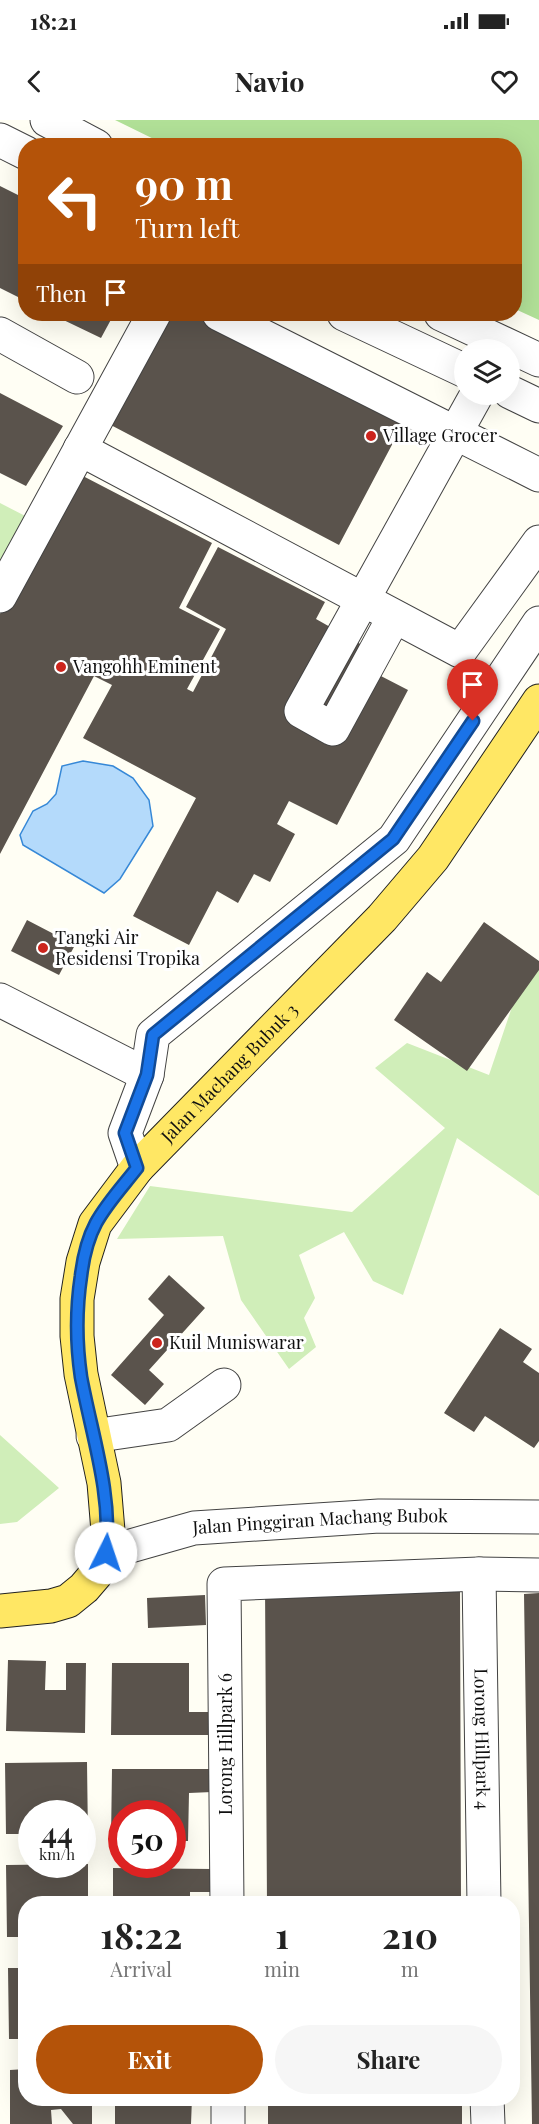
<!DOCTYPE html>
<html lang="en">
<head>
<meta charset="utf-8">
<style>
  :root { --surface:#fff; --page:#f6f6f6; --text:#222; --muted:#767676; --accent:#b45309 }
  body { margin:0; font-family:"Playfair Display",serif; background:var(--page); color:var(--text); height:100vh; display:flex; flex-direction:column; font-size:22px; white-space:nowrap }
  * { box-sizing:border-box; margin:0 }
  p { font-size:20px; color:var(--muted) }
  .icon { flex:none; width:33px; height:33px; fill:none; stroke:currentColor; stroke-width:2; stroke-linecap:round; stroke-linejoin:round }
  .map { position:relative; flex:1; overflow:hidden }
  .details { position:absolute; left:18px; top:1776px; width:502px; height:210px; display:flex; flex-direction:column; background:var(--surface); border-radius:24px; box-shadow:0 6px 24px #0002 }
  .details>* { flex:none }
  .hud { position:absolute; left:18px; top:18px; width:504px; height:183px; border-radius:24px; box-shadow:0 6px 24px #0002; background:#b45309; color:#fff; overflow:hidden }
  .tools { position:absolute; left:454px; top:219px; display:grid; gap:12px }
  .tools a { display:grid; place-items:center; width:66px; height:66px; border-radius:50%; background:var(--surface); box-shadow:0 6px 24px #0002; font-size:30px }
  .speed { position:absolute; left:18px; top:1680px; display:flex; gap:12px; font-size:30px; font-weight:700; text-align:center }
  .speed>* { display:grid; place-content:center; width:78px; height:78px; border-radius:50%; background:var(--surface); box-shadow:0 6px 24px #0002; line-height:1 }
  .speed small { font-size:15px; font-weight:400 }
  .speed .limit { border:9px solid #d22; background:#fff; color:#111 }
  .pin { position:absolute; display:grid; place-items:center; width:51px; height:51px; color:#fff; margin:-62px -26px; border-radius:50% 50% 50% 0; rotate:-45deg; box-shadow:0 0 6px #0007 }
  .pin .icon { rotate:45deg }
  .me { position:absolute; width:66px; margin:-33px; rotate:4deg; stroke-linejoin:round; filter:drop-shadow(0 0 4px #0008) }
  .turn { display:flex; align-items:center; gap:21px; height:126px; padding:0 18px; font-size:27px }
  .turn .icon { width:78px; height:78px; stroke-width:2.5 }
  .turn b { display:block; font-size:42px; line-height:51px }
  .then { display:flex; align-items:center; height:57px; padding:0 18px; background:#0003; gap:12px; font-size:22px }
  .eta { display:flex; justify-content:space-evenly; align-items:center; height:102px; text-align:center }
  .eta b { font-size:36px; font-weight:700; line-height:42px }
  .cta { display:flex; gap:12px; margin-top:auto; padding:12px 18px }
  .cta a { flex:1; height:69px; border-radius:36px; background:var(--accent); color:#fff; font-size:24px; font-weight:700; line-height:69px; text-align:center }
  .cta a+a { background:var(--page); color:var(--text) }
  .status { display:flex; justify-content:space-between; align-items:center; height:42px; padding:0 30px; background:var(--surface); direction:ltr }
  .status svg { height:16px; fill:currentColor }
  header { display:flex; justify-content:space-between; align-items:center; height:78px; padding:0 18px; background:var(--surface); font-size:27px; font-weight:700 }
  .map>svg:first-child { display:block }
  .green { fill:#d0eeb9 }
  .forest { fill:#b1e097 }
  .water { fill:#b4dafb; stroke:#3688d7; stroke-width:1.5 }
  .building { fill:#5a534c }
  .lines { fill:none; stroke-linecap:round; stroke-linejoin:round }
  .minor-casing { stroke:#434343; stroke-width:35 }
  .major-casing { stroke:#212121; stroke-width:35 }
  .minor { stroke:#fff; stroke-width:33 }
  .major { stroke:#ffe764; stroke-width:33 }
  .route-casing { stroke:#114b97; stroke-width:15 }
  .route { stroke:#1a73e8; stroke-width:10 }
  .poi-dot { fill:#cc241c; stroke:#fff; stroke-width:2 }
  .labels { text-anchor:middle; stroke-width:6; stroke-linejoin:round; paint-order:stroke }
  .poi-label { font-size:18px; fill:#101010; stroke:#fff; text-anchor:start }
  .street-label { font-size:18px; fill:#101010; stroke:#fff }
</style>
</head>
<body>
<div class="status"><b>18:21</b><svg viewBox="0 0 49 12"><path d="M0 12V9h3v3zM5 12V6h3v6zM10 12V3h3v9zM15 12V0h3v12zM26 1h20v11H26zM47 4h2v5h-2z"/></svg></div>
<header><svg class="icon" aria-label="back" viewBox="0 0 24 24"><path d="M15 5l-7 7 7 7"/></svg>Navio<svg class="icon" aria-label="heart" viewBox="0 0 24 24"><path d="M12 20l-8-8c-3-5 5-10 8-4 3-6 11-1 8 4z"/></svg></header>
<div class="map">
<svg width="539" height="2004" viewBox="0 0 539 2004">
  <rect width="100%" height="100%" fill="#fffef4"/>
  <!-- green -->
  <path class="green" d="M0 383 33 400 0 461Z
    M539 847V1076L457 1018 403 1175 373 1161 344 1112 299 1135 315 1178 304 1198 316 1227 289 1249 241 1180 223 1116 117 1119 150 1066 352 1092 445 1008 375 948 407 923 489 955 513 884Z
    M0 1315 59 1368 17 1402 0 1404Z"/>
  <!-- forest -->
  <path class="forest" d="M115 0H539V200L515 189 514 26 166 25Z"/>
  <!-- water -->
  <path class="water" d="M83 641 113 646 133 658 149 680 153 706 120 759 104 773 23 725 20 715 33 691 47 684 56 674 62 646Z"/>
  <!-- building -->
  <path class="building" d="M0 66 26 79V181L0 168Z
    M51 194H114L101 218Z
    M164 194H198L404 302 339 425 107 303Z
    M0 273 63 306 26 366 0 353Z
    M81 355 212 423 179 488 220 509 187 569 193 572 226 509 186 487 218 427 325 482 316 499 385 538 377 554 408 570 337 705 289 681 277 704 295 714 270 762 254 754 238 783 217 771 189 825 133 796 196 678 83 618 112 565 94 556 0 734V494L71 357Z
    M27 800 75 825 59 855 11 831Z
    M484 802 539 841V850L467 951 394 900 427 852 441 862Z
    M169 1155 205 1188 149 1250 164 1264 145 1285 111 1255 164 1195 148 1179Z
    M500 1208 532 1229 523 1242 539 1253V1321L534 1328 485 1296 474 1312 444 1293Z
    M460 1463 461 1784H267L265 1465Z
    M539 1473V2004H532L524 1474Z
    M205 1475 206 1505 148 1508 147 1478Z
    M8 1540 46 1541 45 1570H66V1543H86L85 1613 6 1611Z
    M112 1543H189V1592H212L211 1615H111Z
    M87 1642 88 1718H82V1694H67L57 1683H47V1694H32V1714H6L5 1643Z
    M112 1649H212V1672L189 1673 188 1721H172V1694H122V1720H111Z
    M88 1744V1784H26V1817H7L6 1745Z
    M113 1748 213 1749V1772H190V1784H113Z
    M8 1848H26V1919H9Z
    M26 1949V1978H92V2004H73L61 1989 51 1990 52 2004H10V1950Z
    M115 1978H192L191 2004H115Z
    M268 1978H462V2004H268Z"/>
  <g class="lines">
    <!-- minor casing -->
    <g class="minor-casing">
      <g id="minor">
        <path d="M47 0 96 26"/>
        <path d="M0 20 26 33"/>
        <path d="M219 194 539 355"/>
        <path d="M344 194 465 251"/>
        <path d="M441 194 539 240"/>
        <path d="M0 214 77 257"/>
        <path d="M510 272 539 286"/>
        <path d="M80 329 460 531 539 422"/>
        <path d="M0 476 154 194"/>
        <path d="M394 497 333 609 301 591 477 274"/>
        <path d="M0 880 147 955"/>
        <path d="M137 1048 125 1013 147 955 153 915 394 719 539 503"/>
        <path d="M93 1316 168 1305 224 1265"/>
        <path id="s1" d="M106 1433 194 1408 379 1396 539 1397"/>
        <path id="s2" d="M479 1454 484 1784"/>
        <path d="M227 1784 224 1464 479 1454 539 1455"/>
        <path d="M228 1978V2004"/>
        <path d="M487 1978 488 2004"/>
      </g>
    </g>
    <!-- major casing -->
    <g class="major-casing">
      <g id="major">
        <path id="s3" d="M0 1491 51 1486 68 1481 84 1468 96 1454 106 1433 108 1411 104 1363 81 1254 77 1216V1179L83 1142 95 1104 137 1048 382 798 433 738 539 581"/>
      </g>
    </g>
    <!-- minor -->
    <use href="#minor" class="minor"/>
    <!-- major -->
    <use href="#major" class="major"/>
  </g>
  <g class="lines">
    <!-- route casing -->
    <g class="route-casing">
      <path id="route" d="M106 1433C112 1373 92 1316 81 1257 76 1223 76 1189 81 1156 83 1139 88 1118 96 1103 107 1083 123 1066 137 1048L125 1013 147 955 153 915 393 719 473 601"/>
    </g>
    <!-- route -->
    <use href="#route" class="route"/>
  </g>
  <!-- markers -->
  <g class="poi-dot">
    <circle cx="371" cy="316" r="6"/>
    <circle cx="61" cy="547" r="6"/>
    <circle cx="43" cy="828" r="6"/>
    <circle cx="157" cy="1223" r="6"/>
  </g>
  <g class="labels">
    <!-- poi labels -->
    <g class="poi-label">
      <text x="383" y="322">Village Grocer</text>
      <text x="73" y="553">Vangohh Eminent</text>
      <text x="55" y="824">Tangki Air<tspan x="55" dy="21">Residensi Tropika</tspan></text>
      <text x="169" y="1229">Kuil Muniswarar</text>
    </g>
    <!-- street labels -->
    <g class="street-label">
      <text dy="6" stroke="none"><textPath href="#s3" startOffset="668">Jalan Machang Bubuk 3</textPath></text>
      <text dy="6" stroke="none"><textPath href="#s1" startOffset="218">Jalan Pinggiran Machang Bubok</textPath></text>
      <text dy="6" stroke="none"><textPath href="#s2" startOffset="165">Lorong Hillpark 4</textPath></text>
      <text transform="translate(226 1624) rotate(-90)" y="6">Lorong Hillpark 6</text>
    </g>
  </g>
</svg>
<div class="tools">
<a><svg class="icon" aria-label="layers" viewBox="0 0 24 24"><path d="M12 4l9 5-9 5-9-5zM3 14l9 5 9-5"/></svg></a>
</div>
<div class="speed"><div>44<small>km/h</small></div><div class="limit">50</div></div>
<div class="pin" style="left:473px;top:601px;background:#d93025"><svg class="icon" aria-label="arrive" viewBox="0 0 24 24"><path d="M6 21V4h12l-3 4 3 4H6"/></svg></div>
<svg class="me" style="left:106px;top:1433px" viewBox="-20 -20 40 40"><circle r="19" fill="#fff"/><path d="M0-13L10 11 0 6-10 11z" fill="#1a73e8"/></svg>
<div class="hud">
<div class="turn"><svg class="icon" aria-label="left" viewBox="0 0 24 24"><path d="M17 20v-9H6M10 6l-5 5 5 5"/></svg><div><b>90 m</b>Turn left</div></div>
<div class="then">Then<svg class="icon" aria-label="arrive" viewBox="0 0 24 24"><path d="M6 21V4h12l-3 4 3 4H6"/></svg></div>
</div>
<section class="details">
<div class="eta">
<div><b>18:22</b><p>Arrival</p></div>
<div><b>1</b><p>min</p></div>
<div><b>210</b><p>m</p></div>
</div>
<div class="cta"><a>Exit</a><a>Share</a></div>
</section>
</div>
</body>
</html>
